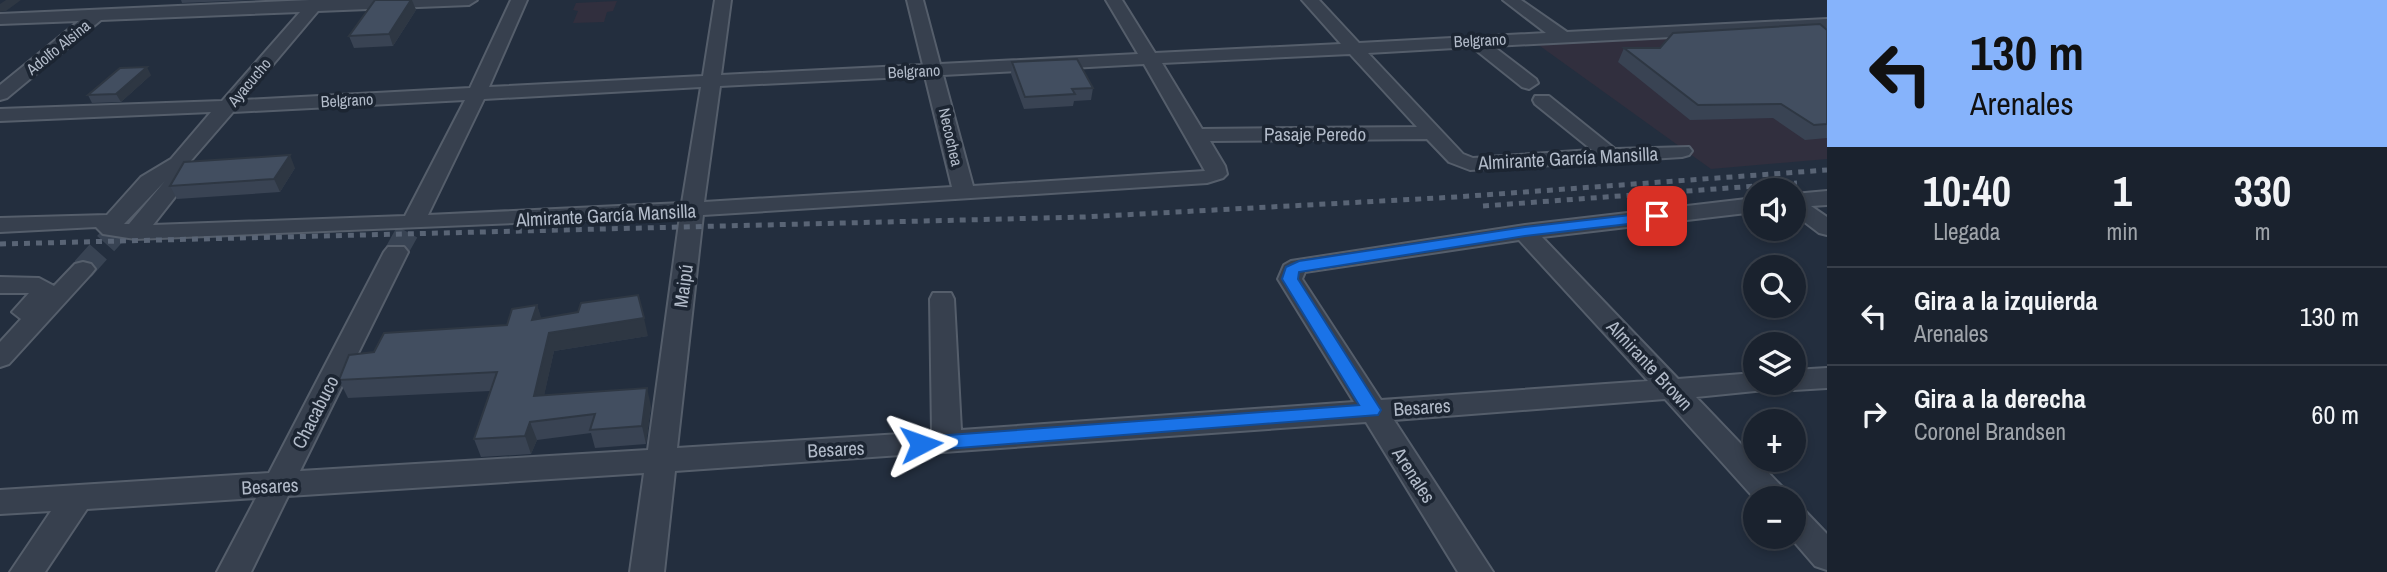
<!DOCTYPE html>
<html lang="es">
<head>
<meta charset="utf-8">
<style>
  :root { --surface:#1a222e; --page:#272f3a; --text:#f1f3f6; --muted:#9fa4aa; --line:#383f4a }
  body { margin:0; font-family:"Archivo Narrow",sans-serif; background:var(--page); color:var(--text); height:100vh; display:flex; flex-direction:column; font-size:26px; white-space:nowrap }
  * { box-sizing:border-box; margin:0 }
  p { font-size:23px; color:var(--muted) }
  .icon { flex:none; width:38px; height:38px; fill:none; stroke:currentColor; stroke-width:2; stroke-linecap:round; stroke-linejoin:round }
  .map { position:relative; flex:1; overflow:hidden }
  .drawer { display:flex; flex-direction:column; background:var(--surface); width:560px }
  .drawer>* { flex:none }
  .hud { background:#86b3fb; color:#111; overflow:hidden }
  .buttons { position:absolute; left:1743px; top:178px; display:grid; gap:14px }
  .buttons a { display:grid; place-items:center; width:63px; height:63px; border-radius:50%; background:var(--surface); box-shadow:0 4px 10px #0003,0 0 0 2px var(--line); font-size:35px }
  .pin { position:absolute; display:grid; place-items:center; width:60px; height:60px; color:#fff; margin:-30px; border-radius:14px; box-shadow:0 4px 10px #0006 }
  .me { position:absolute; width:77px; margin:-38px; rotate:86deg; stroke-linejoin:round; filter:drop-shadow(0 0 5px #0008) }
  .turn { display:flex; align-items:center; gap:24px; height:147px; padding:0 28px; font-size:32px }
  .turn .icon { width:91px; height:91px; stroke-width:2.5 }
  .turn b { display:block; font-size:49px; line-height:60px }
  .eta { display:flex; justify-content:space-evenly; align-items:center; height:119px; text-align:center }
  .eta b { font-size:42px; font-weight:700; line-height:49px }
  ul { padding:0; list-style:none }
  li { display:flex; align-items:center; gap:21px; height:98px; padding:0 28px; border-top:2px solid var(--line) }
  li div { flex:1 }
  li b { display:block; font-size:26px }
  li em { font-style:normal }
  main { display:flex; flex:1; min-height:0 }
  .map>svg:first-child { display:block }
  .medical { fill:#312f3e }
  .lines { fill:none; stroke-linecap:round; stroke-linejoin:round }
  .minor-tunnel { stroke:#384353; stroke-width:23; stroke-dasharray:23 11; stroke-linecap:butt }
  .minor-casing { stroke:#555e6b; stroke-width:4 }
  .minor { fill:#37404e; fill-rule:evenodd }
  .rail { stroke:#596475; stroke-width:5; stroke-dasharray:6 6; stroke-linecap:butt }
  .wall { fill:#394353 }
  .shaded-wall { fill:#2e3743 }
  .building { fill:#424e60; stroke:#2e3743; stroke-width:2 }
  .route { fill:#1a73e8; stroke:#114b97; stroke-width:2 }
  .labels { text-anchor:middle; stroke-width:7; stroke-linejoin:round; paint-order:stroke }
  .far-street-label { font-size:16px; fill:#b2bbc9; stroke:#1c2532 }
  .street-label { font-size:19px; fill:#b2bbc9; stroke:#1c2532 }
</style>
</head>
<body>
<main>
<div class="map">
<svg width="1827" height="572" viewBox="0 0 1827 572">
  <rect width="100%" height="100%" fill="#232e3e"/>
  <!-- medical -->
  <path class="medical" d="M617 1 613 11 607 12 604 22 573 23 578 11 573 10 576 3Z
    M1817 26 1827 34V159L1711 169 1533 41Z"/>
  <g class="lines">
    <!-- minor-tunnel -->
    <path class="minor-tunnel" d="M396 252 415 218
      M83 269 125 222"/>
    <!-- minor casing -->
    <g class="minor-casing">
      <path id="minor" d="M310 0H477L469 5 318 11 243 100 470 88 511 0H527L489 87 703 76 715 0H731L721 75 923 65 907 0H923L940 64 1138 54 1106 0H1122L1155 53 1341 44 1302 0H1319L1359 43 1546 33 1503 0H1521L1567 32 1827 19V29L1493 46 1536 79 1538 83 1529 89 1522 87 1472 47 1368 53 1463 154 1473 158 1592 150 1535 104 1533 100 1535 96H1549L1615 149 1689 147 1692 151 1689 155 1682 157 1470 170 1449 162 1427 139 1210 141 1225 166 1227 174 1223 178 1207 183 703 215 677 448 932 432 930 299 933 293H951L954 299 961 430 1354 402 1278 279 1284 265 1291 261 1525 225 1755 198V212L1542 237 1678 379 1755 373V383H1769L1765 390 1696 397 1785 490 1789 499H1755L1665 399 1394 420 1493 572H1458L1366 422 675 471 664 572H630L644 473 288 496 251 572H217L256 498 87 509 45 572H10L51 511 0 514V490L269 473 384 252 388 247H404L408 252 300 471 648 450 680 216 135 239 103 234 96 227 0 232V218L107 215 141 177 171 159 211 112 0 121V109L222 101 300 12 101 20 7 98 0 100V85L79 21 0 24V14ZM1350 54 1417 127 1202 129 1162 63ZM1144 64 1205 171 973 186 943 75ZM925 76 952 187 704 202 720 86ZM701 87 682 203 428 215 484 99ZM465 100 405 216 153 225 186 183 188 164 233 112ZM165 181 129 224H124ZM1519 240 1648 381 1381 400 1302 279 1305 272Z
        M1827 191V205L1811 206 1827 217V235L1819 233 1794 214V194Z
        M83 262 91 264 95 269 91 274 9 364 0 367V342L21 319 12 312 29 293H0V277L39 278 54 286 75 264Z
        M1827 368V388L1794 390 1782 383H1794V370Z
        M1794 507 1805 511 1827 534V570L1815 566 1790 537H1794Z"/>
    </g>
    <!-- minor -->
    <use href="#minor" class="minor"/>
    <!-- rail -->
    <path class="rail" d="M1483 206 1797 183
      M0 244 1084 217 1456 197 1827 170"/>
  </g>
  <!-- wall -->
  <path class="wall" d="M181 0H252L182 3Z
    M375 0H412L416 10 393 46 354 48 349 36Z
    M1827 30V138L1805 140 1773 118 1690 120 1618 62 1624 48H1660Z
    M1012 62 1093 88 1091 100 1074 101 1073 106 1024 109 1011 74Z
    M151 75 121 102 92 103 88 95Z
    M295 168 280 192 177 199 170 186Z
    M537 305 541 319 648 336 554 351 544 395 651 406 646 444 595 448 591 433 537 440 531 454 481 457 474 439 490 391 348 398 339 380 507 325Z"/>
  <!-- shaded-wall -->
  <path class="shaded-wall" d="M6 0H21L6 11 0 12V4Z
    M411 0H412L416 10 393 46 389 34Z
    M147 67 151 75 121 102 116 94Z
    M290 155 295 168 280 192 274 179Z
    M537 305 543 323 532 320Z
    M644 318 648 336 554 351 540 414 534 396 549 333Z
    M647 388 651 406 646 444 642 426Z
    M530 422 537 440 531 454 525 436Z"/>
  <!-- building -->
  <path class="building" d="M375 0H411L389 34 349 36Z
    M1820 24 1827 30V124L1814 125 1781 104 1698 105 1624 48H1660L1673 33Z
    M1077 59 1093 88 1072 89 1075 94 1025 97 1012 62Z
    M147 67 116 94 88 95 120 68Z
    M290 155 274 179 170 186 184 162Z
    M638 295 644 318 549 333 534 396 647 388 642 426 590 430 595 414 530 422 525 436 474 439 497 372 339 380 349 355 374 352 384 333 507 325 512 309 537 305 532 320 578 312 581 303Z"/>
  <!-- route -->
  <path class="route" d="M1657 212 1665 216 1663 220 1525 236 1299 272 1298 279 1381 410 1378 415 921 451 912 444 921 437 1359 405 1282 279 1286 267 1299 261 1525 227Z"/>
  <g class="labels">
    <!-- far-street labels -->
    <g class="far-street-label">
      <text transform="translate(1480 40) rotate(-3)" y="6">Belgrano</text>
      <text transform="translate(58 47) rotate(-39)" y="6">Adolfo Alsina</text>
      <text transform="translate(914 71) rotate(-3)" y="6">Belgrano</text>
      <text transform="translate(249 82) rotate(-50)" y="6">Ayacucho</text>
      <text transform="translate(347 100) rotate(-3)" y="6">Belgrano</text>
      <text transform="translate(951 137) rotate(77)" y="6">Necochea</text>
    </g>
    <!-- street labels -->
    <g class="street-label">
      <text x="1315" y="141">Pasaje Peredo</text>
      <text transform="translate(1568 158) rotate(-3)" y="7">Almirante García Mansilla</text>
      <text transform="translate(606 215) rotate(-3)" y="7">Almirante García Mansilla</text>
      <text transform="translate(683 286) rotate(-82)" y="7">Maipú</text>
      <text transform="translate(1650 365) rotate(47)" y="7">Almirante Brown</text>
      <text transform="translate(1422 407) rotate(-4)" y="7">Besares</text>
      <text transform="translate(315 412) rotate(-63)" y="7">Chacabuco</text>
      <text transform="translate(836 449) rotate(-3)" y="7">Besares</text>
      <text transform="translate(1414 475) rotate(57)" y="7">Arenales</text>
      <text transform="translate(270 486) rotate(-3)" y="7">Besares</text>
    </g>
  </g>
</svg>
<div class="buttons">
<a><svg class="icon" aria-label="sound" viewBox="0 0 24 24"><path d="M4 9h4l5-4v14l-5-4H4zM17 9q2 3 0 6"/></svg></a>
<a><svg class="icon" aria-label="search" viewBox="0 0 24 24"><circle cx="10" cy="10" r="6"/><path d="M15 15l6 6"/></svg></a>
<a><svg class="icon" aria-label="layers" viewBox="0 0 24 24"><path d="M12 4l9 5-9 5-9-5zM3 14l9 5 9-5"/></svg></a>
<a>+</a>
<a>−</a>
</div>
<div class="pin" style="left:1657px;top:216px;background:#d93025"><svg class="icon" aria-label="arrive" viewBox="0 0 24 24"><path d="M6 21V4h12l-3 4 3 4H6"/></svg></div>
<svg class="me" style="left:921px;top:444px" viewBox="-20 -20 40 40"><path d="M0-17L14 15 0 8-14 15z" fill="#1a73e8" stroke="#fff" stroke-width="4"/></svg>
</div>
<section class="drawer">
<div class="hud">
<div class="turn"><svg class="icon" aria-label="left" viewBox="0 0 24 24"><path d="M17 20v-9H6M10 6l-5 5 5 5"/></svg><div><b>130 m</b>Arenales</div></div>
</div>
<div class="eta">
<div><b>10:40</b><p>Llegada</p></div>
<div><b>1</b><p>min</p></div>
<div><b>330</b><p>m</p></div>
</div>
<ul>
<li><svg class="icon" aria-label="left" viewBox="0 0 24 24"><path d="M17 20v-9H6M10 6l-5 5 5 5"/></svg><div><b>Gira a la izquierda</b><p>Arenales</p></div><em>130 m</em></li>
<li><svg class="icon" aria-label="right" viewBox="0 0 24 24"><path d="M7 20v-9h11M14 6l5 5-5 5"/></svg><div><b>Gira a la derecha</b><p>Coronel Brandsen</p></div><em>60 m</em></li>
</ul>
</section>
</main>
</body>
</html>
